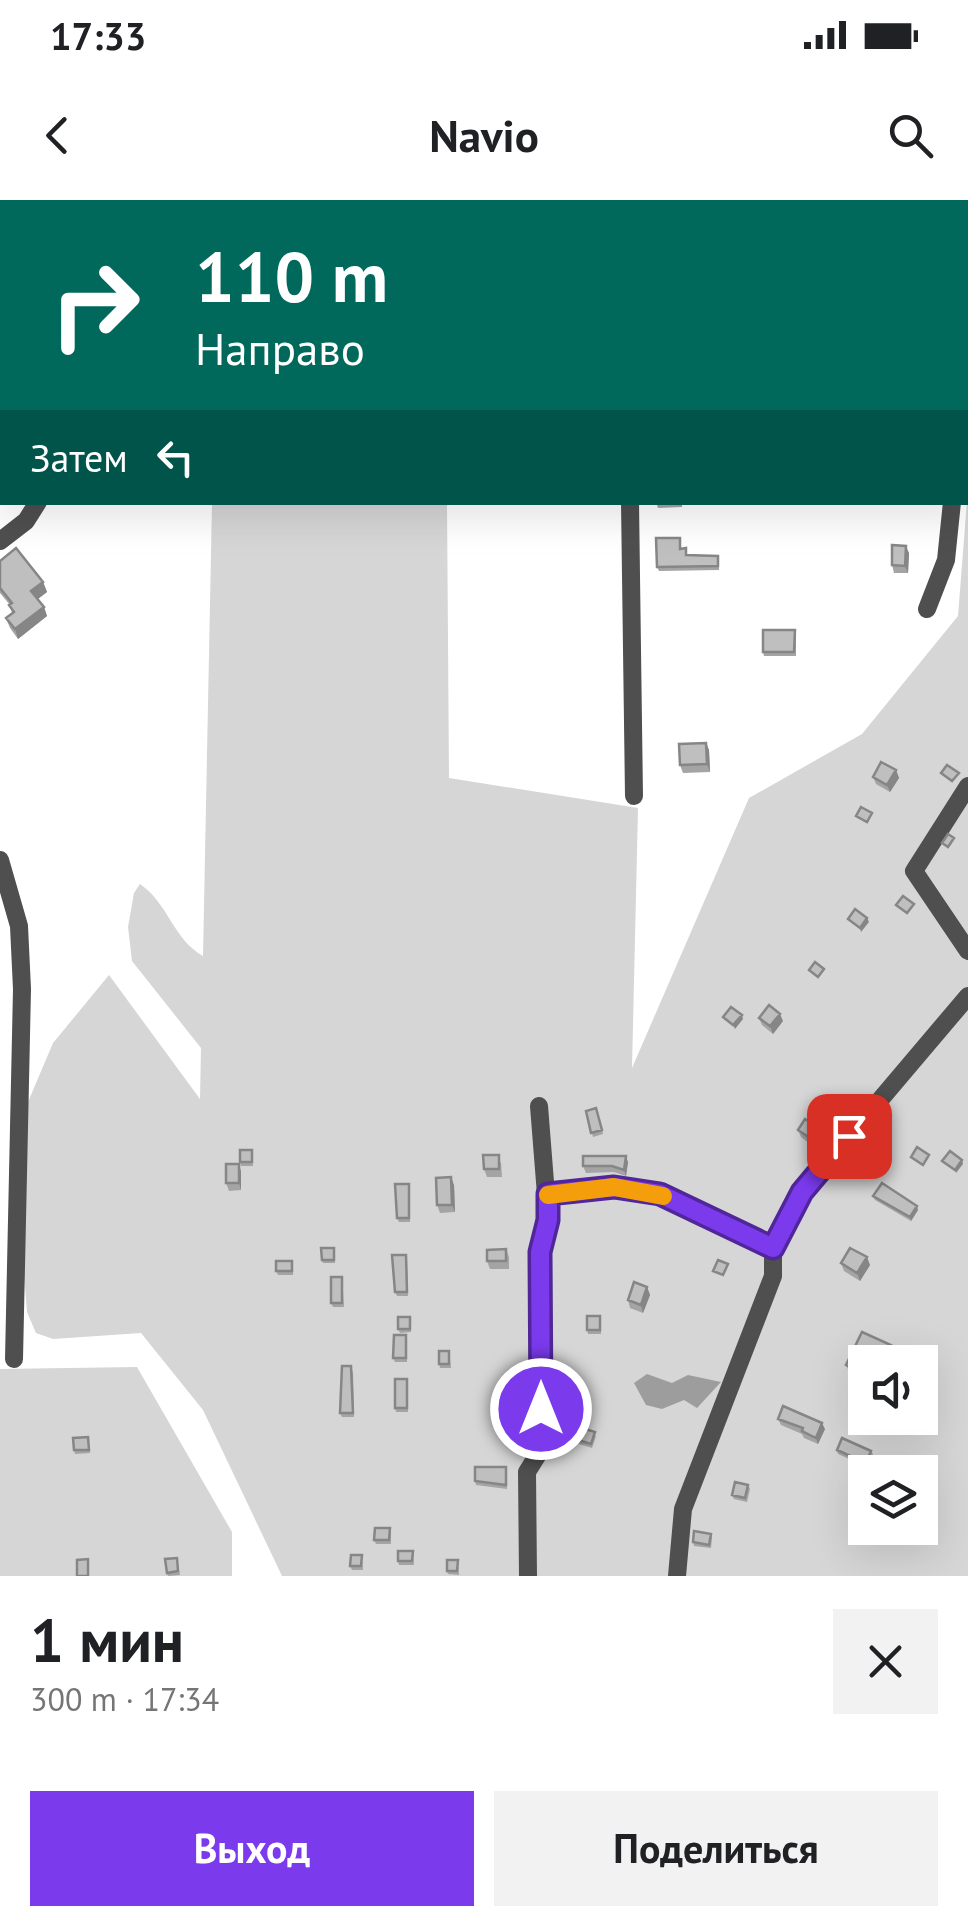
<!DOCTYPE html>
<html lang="ru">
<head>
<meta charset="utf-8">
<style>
  :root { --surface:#fff; --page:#f2f2f2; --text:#202124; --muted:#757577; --accent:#7c3aed }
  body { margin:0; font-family:"PT Sans",sans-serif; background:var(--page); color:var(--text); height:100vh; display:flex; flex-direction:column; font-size:38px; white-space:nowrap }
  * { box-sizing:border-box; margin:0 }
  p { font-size:32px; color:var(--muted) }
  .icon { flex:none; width:55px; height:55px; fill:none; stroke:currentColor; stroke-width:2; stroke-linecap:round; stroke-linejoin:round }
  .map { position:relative; height:1376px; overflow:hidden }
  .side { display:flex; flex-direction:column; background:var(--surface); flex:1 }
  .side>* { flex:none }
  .top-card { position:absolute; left:0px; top:0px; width:970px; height:305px; box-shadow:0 10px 40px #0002; background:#00695c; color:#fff; overflow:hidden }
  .tools { position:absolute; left:848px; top:1145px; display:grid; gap:20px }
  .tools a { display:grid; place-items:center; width:90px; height:90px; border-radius:0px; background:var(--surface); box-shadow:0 10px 40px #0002; font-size:50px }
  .pin { position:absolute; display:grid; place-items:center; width:85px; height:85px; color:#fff; margin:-42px; border-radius:20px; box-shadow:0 5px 15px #0006 }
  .me { position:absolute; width:110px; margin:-55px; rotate:0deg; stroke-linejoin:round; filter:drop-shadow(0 0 8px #0008) }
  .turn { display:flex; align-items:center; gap:35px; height:210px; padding:0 30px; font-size:45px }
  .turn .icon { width:130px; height:130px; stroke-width:2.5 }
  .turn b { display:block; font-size:70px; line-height:85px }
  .then { display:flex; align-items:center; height:95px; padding:0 30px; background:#0003; gap:20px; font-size:38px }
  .round { display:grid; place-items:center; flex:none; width:105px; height:105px; border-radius:0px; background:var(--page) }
  .headline { display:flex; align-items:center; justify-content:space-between; height:170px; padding:0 30px }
  h1 { font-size:60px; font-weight:700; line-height:75px }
  .primary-button { display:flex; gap:20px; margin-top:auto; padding:20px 30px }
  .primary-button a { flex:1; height:115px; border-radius:0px; background:var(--accent); color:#fff; font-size:40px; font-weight:700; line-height:115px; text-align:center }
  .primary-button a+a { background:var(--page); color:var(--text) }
  .status { display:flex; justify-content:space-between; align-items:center; height:70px; padding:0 50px; background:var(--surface); direction:ltr }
  .status svg { height:28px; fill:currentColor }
  header { display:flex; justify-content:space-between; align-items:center; height:130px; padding:0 30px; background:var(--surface); font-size:45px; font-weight:700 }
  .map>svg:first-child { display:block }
  .green { fill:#d6d6d6; fill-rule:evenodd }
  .water { fill:#9d9d9d }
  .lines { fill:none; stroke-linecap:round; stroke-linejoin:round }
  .minor { stroke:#4f4f4f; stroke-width:18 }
  .wall { fill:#a4a4a4 }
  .shaded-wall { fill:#868686 }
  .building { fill:#bfbfbf; stroke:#868686; stroke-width:2.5 }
  .route-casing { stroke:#51269a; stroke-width:25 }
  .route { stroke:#7c3aed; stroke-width:18 }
  .slow { stroke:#f59e0b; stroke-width:18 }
</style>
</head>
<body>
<div class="status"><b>17:33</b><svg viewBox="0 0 49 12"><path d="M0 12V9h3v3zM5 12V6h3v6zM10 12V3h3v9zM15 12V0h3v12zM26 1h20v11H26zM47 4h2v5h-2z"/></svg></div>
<header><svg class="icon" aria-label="back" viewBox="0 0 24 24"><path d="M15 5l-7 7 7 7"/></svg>Navio<svg class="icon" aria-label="search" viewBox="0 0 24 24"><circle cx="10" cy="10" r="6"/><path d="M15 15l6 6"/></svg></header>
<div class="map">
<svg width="968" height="1376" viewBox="0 0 968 1376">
  <rect width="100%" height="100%" fill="#fff"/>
  <!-- green -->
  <path class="green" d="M218 0H445V2H218Z
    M968 288V1376H282L203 1210 141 1133 53 1139 36 1133 27 1112 23 1060 28 902 53 843 109 775 200 899 201 848 132 761 128 727 134 693 140 684C169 704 172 738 203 756L212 303H447L449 578 638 608 632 868 749 598 862 534 958 416ZM865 1162H920V1218H865ZM865 1272H920V1328H865Z
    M137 1167 232 1332V1376H0V1169Z"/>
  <!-- water -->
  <path class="water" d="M647 1174 672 1183 688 1175 721 1182 697 1208 684 1200 662 1209 646 1205 634 1183Z"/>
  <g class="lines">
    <!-- minor -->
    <path class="minor" d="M634 2V0
      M959 2V0
      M0 72 2 73
      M630 302 634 596
      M0 341 26 321 38 302
      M927 409 946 360 952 302
      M968 586 914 671 968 751
      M0 660 19 726 22 789 14 1159
      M548 994 614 987 660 995 773 1048
      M528 1376 527 1272 542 1248 540 1052 548 1020 539 906
      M677 1376 683 1309 773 1076V1048L802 992 968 796"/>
  </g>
  <!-- wall -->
  <path class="wall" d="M656 302H682V307L658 308Z
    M680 338 681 348 687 352V355L719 360V370L659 371 657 367Z
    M909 353 908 373H894L892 365Z
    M0 361 43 382 47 392 38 399 44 407 47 416 18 439 10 428 6 418 12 413 10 405 0 393Z
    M796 434V456H764L763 452Z
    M706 543 709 550 710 572 683 573 680 565Z
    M896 570 899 578 890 592 876 584 873 577Z
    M759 818 783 821 773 834 762 825Z
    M596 908 603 934 593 937 586 911Z
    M820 929 823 937 815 948 801 937 798 930Z
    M252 950 253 966H241L240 962Z
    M501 962 502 977H487L484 969Z
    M628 962 626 976 614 972 586 973 583 966Z
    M239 964 241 972V990L229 991 226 983Z
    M454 985 455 1012 440 1013 437 1005Z
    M410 988V1022H399L397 1018Z
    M873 996 918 1010 911 1021 875 1000Z
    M506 1049 509 1057V1069H490L487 1061Z
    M335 1052V1063H323L322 1060Z
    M407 1059 408 1096H397L395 1092Z
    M841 1063 870 1065 860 1081 844 1071Z
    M293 1065V1075H278L276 1071Z
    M342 1077 344 1107H333L331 1103Z
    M647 1087 650 1095 643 1113 630 1108 628 1100Z
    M410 1117 411 1132 400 1133 398 1129Z
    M601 1120V1134H588L587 1130Z
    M862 1132 892 1149 888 1159 869 1150 858 1174 848 1169 846 1165Z
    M407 1139V1162H395L393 1158Z
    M449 1151 451 1168H440L439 1164Z
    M353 1170 354 1217H342L340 1213Z
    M408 1183V1212H396L395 1208Z
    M778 1219 825 1229 818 1244 804 1238 802 1234 781 1225Z
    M596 1236 592 1248 579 1244 578 1240Z
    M88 1237 90 1253 75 1254 74 1250Z
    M837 1250 871 1251 873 1254 867 1267 838 1254Z
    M506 1267 507 1289 476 1285 475 1281Z
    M748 1285 750 1289 747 1302 734 1299 732 1295Z
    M391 1332V1344H376L374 1340Z
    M711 1334 712 1338 711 1348 694 1346 693 1342Z
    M413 1351 414 1365H399L398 1361Z
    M362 1355 363 1370H352L350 1366Z
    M177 1358 180 1375 168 1376 167 1373Z
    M458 1360 459 1375 448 1374 447 1371Z"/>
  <!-- shaded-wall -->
  <path class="shaded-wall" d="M906 346 909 353 908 373 905 366Z
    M43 382 47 392 35 401 31 391Z
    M44 407 47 416 18 439 15 429Z
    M706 543 709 550 710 572 707 564Z
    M896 570 899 578 890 592 887 585Z
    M867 718 869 722 861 732 860 728Z
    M780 814 783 821 773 834 770 826Z
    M742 815 743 819 735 829 733 825Z
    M820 929 823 937 815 948 813 940Z
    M626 956 628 962 626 976 624 970Z
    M962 960 963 964 956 973 955 970Z
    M239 964 241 972V990L239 983Z
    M451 977 454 985 455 1012 452 1005Z
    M917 1006 918 1010 911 1021 910 1017Z
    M867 1057 870 1065 860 1081 857 1073Z
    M647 1087 650 1095 643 1113 641 1105Z
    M867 1147 869 1150 858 1174 857 1170Z
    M822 1223 825 1229 818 1244 816 1238Z"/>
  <!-- building -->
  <path class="building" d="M656 338H680V349L686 348V355L718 356V366L657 367Z
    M892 345 906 346 905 366 892 365Z
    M16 348 43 382 31 391 44 407 15 429 6 418 14 412 9 405 12 403 0 388V361Z
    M763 430H795L794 452H763Z
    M706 543 707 564 680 565 679 544Z
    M881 562 896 570 887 585 873 577Z
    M947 565 959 573 952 581 941 573Z
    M861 607 872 613 867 622 856 616Z
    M948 634 954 638 948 647 942 643Z
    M903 696 914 704 907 713 896 705Z
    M855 709 867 718 860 728 848 719Z
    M815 762 824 769 818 777 809 770Z
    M769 805 780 814 770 826 759 818Z
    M731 807 742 815 733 825 723 817Z
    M596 908 602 930 591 933 586 911Z
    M805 919 820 929 813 940 798 930Z
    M917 947 929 955 923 965 911 957Z
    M240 950H252V962H240Z
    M950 951 962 960 955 970 942 961Z
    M483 955H499V969H484Z
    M583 956H626L624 970 612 966H583Z
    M226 964H239V983H226Z
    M451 977 452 1005H437L436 978Z
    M882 983 917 1006 910 1017 873 996Z
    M395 984H409V1018H397Z
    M321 1048H334V1060H322Z
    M850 1048 867 1057 857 1073 841 1063Z
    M506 1049V1061H487V1050Z
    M392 1055H406L407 1092H395Z
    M718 1060 728 1064 723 1075 713 1071Z
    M276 1061H292V1071H276Z
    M331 1077H342V1103H331Z
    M634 1082 647 1087 641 1105 628 1100Z
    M587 1116H600V1130H587Z
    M398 1117H410V1129H398Z
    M862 1132 891 1145 886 1155 867 1147 857 1170 846 1165Z
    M394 1135H406V1158H393Z
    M439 1151H449V1164H439Z
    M342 1166H351L353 1213H340Z
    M395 1179H407V1208H395Z
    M783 1206 822 1223 816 1238 802 1231 803 1228 778 1219Z
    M582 1228 595 1232 591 1244 578 1240Z
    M88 1237 89 1250H74L73 1238Z
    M842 1238 871 1251 866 1263 837 1250Z
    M475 1267H506V1285L475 1281Z
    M735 1282 748 1285 745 1298 732 1295Z
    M375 1328H390L389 1340H374Z
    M694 1331 711 1334 709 1345 693 1342Z
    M398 1351H413L412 1361H398Z
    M351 1355H362L361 1366H350Z
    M177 1358 178 1371 167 1373 165 1359Z
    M88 1359V1376H77V1360Z
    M447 1360H458L457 1371H447Z"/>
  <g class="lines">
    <!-- route casing -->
    <g class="route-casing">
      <path id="route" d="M541 1209 540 1052 548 1020V994L614 987 660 994 773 1048 802 992 849 936"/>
    </g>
    <!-- route -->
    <use href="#route" class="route"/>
    <!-- slow -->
    <path class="slow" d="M548 995 614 987 663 996"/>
  </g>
</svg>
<div class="tools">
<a><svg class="icon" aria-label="sound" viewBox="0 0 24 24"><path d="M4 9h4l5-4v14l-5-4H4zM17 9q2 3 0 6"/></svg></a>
<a><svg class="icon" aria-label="layers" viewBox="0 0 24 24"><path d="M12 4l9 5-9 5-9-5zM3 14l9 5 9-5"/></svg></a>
</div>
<div class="pin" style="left:849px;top:936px;background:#d93025"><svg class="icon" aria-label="arrive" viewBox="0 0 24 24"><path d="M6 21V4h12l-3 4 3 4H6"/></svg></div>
<svg class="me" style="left:541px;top:1209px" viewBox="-20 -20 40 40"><circle r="17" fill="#7c3aed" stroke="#fff" stroke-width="3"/><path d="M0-11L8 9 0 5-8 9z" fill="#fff"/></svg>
<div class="top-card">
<div class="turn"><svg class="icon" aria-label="right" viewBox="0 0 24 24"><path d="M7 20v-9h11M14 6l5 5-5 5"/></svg><div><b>110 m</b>Направо</div></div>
<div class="then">Затем<svg class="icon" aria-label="left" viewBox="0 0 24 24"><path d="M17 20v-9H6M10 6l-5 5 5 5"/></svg></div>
</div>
</div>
<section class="side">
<div class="headline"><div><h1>1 мин</h1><p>300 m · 17:34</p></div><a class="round"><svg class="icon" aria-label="close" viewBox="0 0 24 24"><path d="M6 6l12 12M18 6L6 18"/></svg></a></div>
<div class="primary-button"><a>Выход</a><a>Поделиться</a></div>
</section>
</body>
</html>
